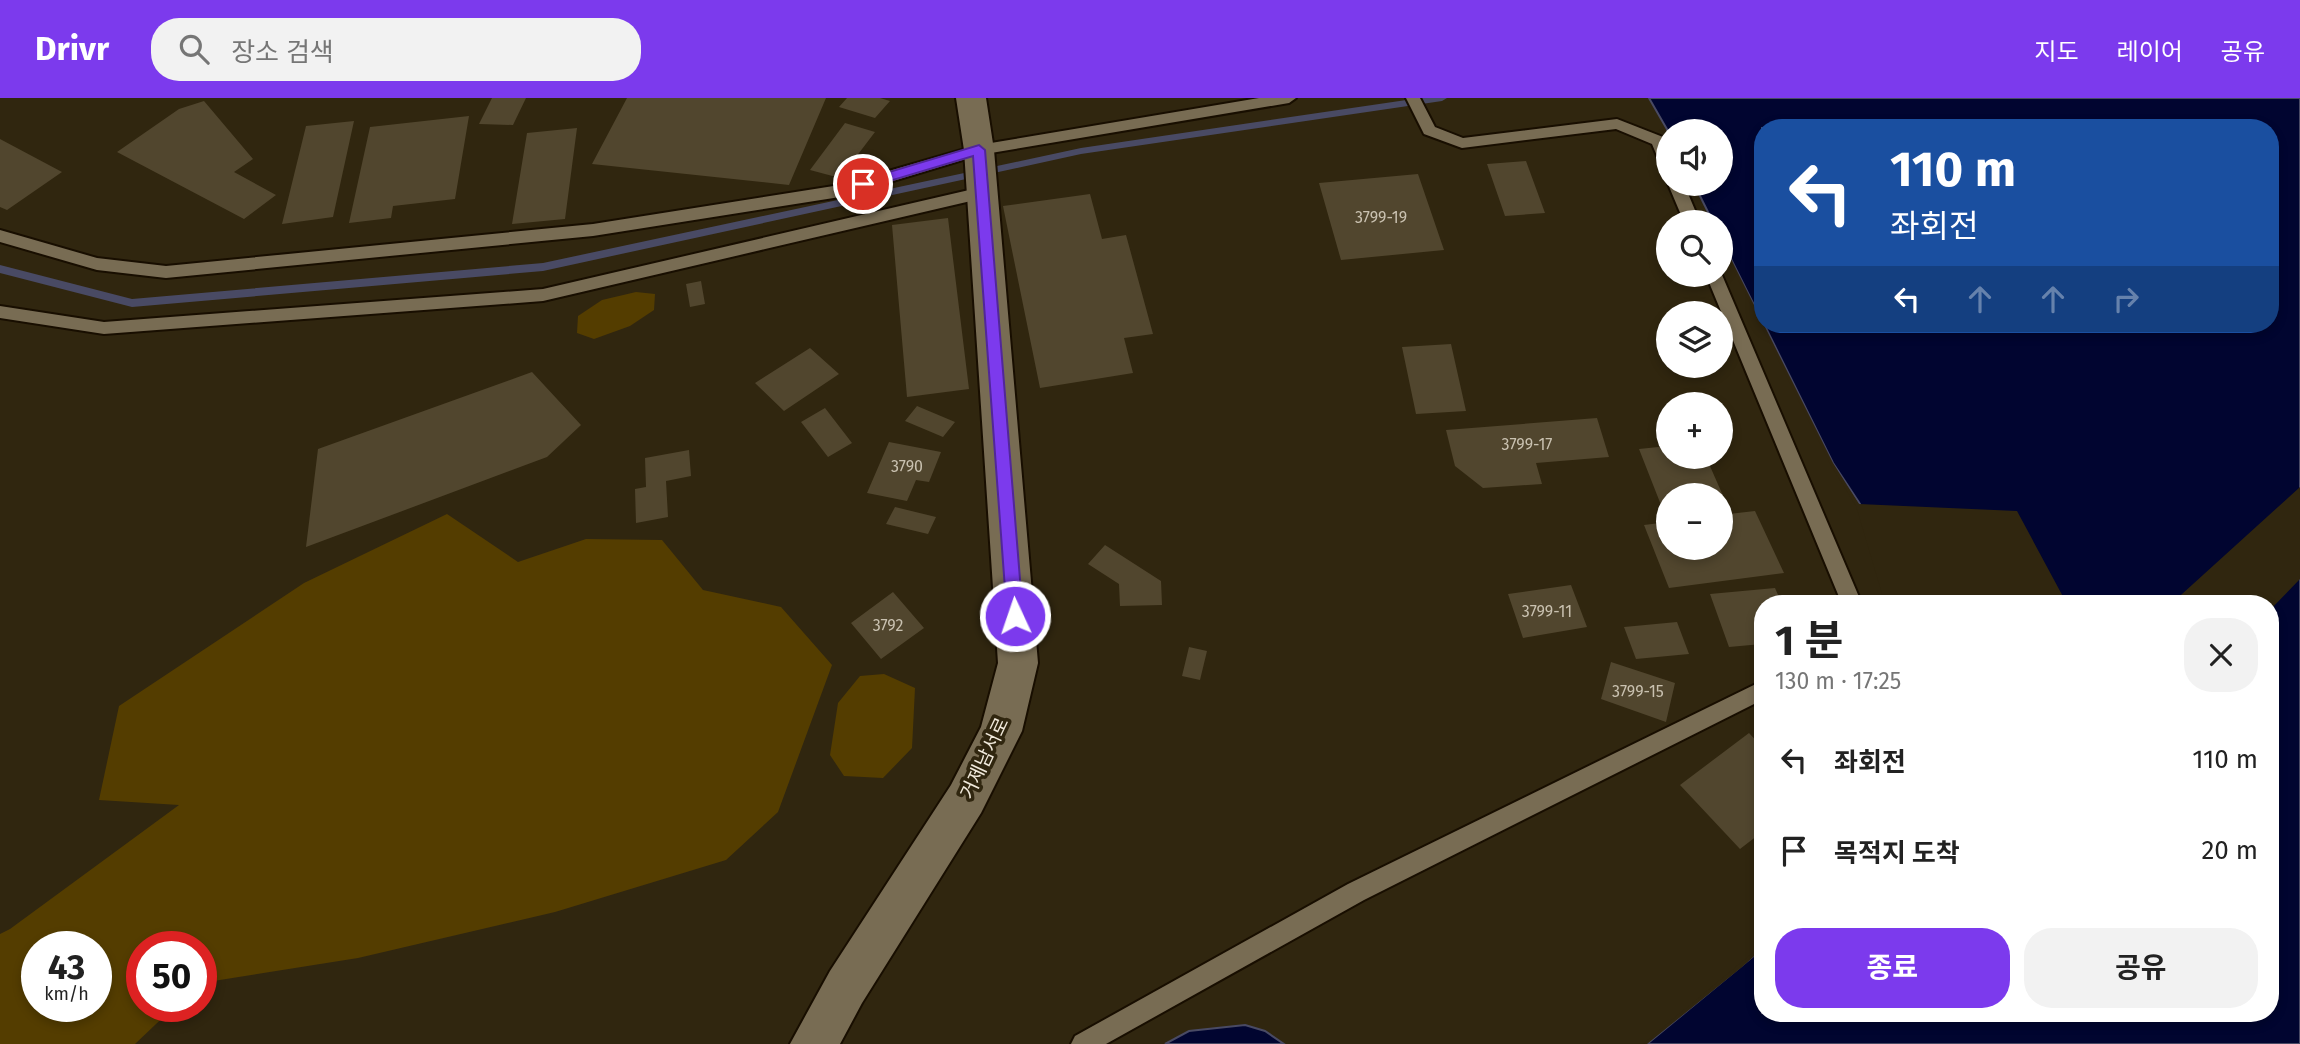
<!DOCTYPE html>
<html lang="ko">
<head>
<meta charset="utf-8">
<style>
  :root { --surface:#fff; --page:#f2f2f2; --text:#222; --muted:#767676; --accent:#7c3aed }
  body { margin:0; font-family:"Fira Sans","Noto Sans KR",sans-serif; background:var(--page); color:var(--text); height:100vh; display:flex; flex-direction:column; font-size:26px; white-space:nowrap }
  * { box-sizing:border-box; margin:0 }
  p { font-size:23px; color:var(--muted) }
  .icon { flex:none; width:38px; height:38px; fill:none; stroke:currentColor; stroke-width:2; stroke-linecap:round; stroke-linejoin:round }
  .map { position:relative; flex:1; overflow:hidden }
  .details { position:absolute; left:1754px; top:497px; width:525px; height:427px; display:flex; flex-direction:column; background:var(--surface); border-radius:28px; box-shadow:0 4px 10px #0003 }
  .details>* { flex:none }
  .banner { position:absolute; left:1754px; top:21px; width:525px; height:214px; border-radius:28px; box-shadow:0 4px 10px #0003; background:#1a4fa0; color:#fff; overflow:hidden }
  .fabs { position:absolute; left:1656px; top:21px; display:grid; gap:14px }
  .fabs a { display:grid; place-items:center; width:77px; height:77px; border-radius:50%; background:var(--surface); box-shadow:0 4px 10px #0003; font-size:35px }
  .speed { position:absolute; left:21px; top:833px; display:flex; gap:14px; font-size:35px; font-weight:700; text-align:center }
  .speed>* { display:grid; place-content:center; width:91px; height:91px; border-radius:50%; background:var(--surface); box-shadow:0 4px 10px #0003; line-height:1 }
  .speed small { font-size:18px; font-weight:400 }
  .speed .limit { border:10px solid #d22; background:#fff; color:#111 }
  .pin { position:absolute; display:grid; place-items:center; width:60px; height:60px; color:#fff; margin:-30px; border:4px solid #fff; border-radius:50%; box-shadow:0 2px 7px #0007 }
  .me { position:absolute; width:77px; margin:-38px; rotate:357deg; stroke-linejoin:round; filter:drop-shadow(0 0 5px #0008) }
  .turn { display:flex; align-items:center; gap:24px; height:147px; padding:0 21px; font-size:32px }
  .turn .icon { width:91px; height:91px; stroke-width:2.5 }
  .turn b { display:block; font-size:49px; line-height:60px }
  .lanes { display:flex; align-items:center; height:66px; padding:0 21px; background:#0003; justify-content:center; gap:35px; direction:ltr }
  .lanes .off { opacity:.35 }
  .round { display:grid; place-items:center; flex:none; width:74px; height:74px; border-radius:28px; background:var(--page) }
  .summary { display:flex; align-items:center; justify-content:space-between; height:119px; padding:0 21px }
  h1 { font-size:42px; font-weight:700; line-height:52px }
  .button { display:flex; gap:14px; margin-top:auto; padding:14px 21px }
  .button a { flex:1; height:80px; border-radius:28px; background:var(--accent); color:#fff; font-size:28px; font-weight:700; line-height:80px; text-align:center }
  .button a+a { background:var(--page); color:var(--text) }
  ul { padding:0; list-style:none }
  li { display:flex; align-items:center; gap:21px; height:91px; padding:0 21px }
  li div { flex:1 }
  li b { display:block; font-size:26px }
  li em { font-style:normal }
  header { display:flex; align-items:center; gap:42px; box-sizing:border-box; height:98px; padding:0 35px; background:var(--accent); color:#fff }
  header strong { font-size:33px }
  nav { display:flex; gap:38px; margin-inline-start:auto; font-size:24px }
  .search { width:490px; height:63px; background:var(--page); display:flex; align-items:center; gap:18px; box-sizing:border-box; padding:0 24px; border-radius:28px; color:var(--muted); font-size:26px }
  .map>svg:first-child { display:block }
  .green { fill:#543d00; fill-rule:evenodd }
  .water { fill:#010530; stroke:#494a64; stroke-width:2 }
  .pier { fill:#30260f }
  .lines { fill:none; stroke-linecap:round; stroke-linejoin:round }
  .stream { fill:#494a64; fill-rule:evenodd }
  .building { fill:#51462e }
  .lane-casing { stroke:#180e00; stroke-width:4 }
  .secondary-casing { stroke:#180e00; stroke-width:4 }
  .lane { fill:#786c53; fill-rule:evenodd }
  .secondary { fill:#786c53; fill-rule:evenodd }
  .route { fill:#7c3aed; stroke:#51269a; stroke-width:2 }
  .labels { text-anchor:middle; stroke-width:7; stroke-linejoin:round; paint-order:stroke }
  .number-label { font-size:16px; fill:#c9c1b0 }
  .street-label { font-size:19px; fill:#f1eadc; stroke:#30260f }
</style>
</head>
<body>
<header>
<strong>Drivr</strong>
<div class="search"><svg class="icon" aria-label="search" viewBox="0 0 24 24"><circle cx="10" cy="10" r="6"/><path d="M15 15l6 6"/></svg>장소 검색</div>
<nav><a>지도</a><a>레이어</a><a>공유</a></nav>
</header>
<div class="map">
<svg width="2300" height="946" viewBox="0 0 2300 946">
  <rect width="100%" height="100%" fill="#30260f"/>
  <!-- green -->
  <path class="green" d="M636 194 655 196 654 212 630 228 594 241 577 235 578 218 602 202Z
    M447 416 518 464 586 441 662 442 703 492 781 509 832 567 778 714 726 762 555 814 358 860 201 885V849H142V908H175L135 946H0V836L10 831 179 707 99 702 119 608 304 485ZM37 849H96V908H37Z
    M884 576 915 590 912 650 883 680 844 678 830 657 838 605 860 578Z"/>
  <!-- water -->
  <path class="water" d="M1649 0H2300V946H1647L1762 851V915H2270V506H1888L1860 406 1833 365 1764 226H2270V30H1762V223L1720 139V124H1713L1694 86H1720V33H1668Z
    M1245 927 1265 933 1284 946H1165L1189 933Z"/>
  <!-- pier -->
  <path class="pier" d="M1720 139 1833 365 1859 406 2017 413 2067 506H1885L1856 408 1830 366 1720 146Z
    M2300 389V481L2270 512V506H2171Z
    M1762 847V851L1742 869 1647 946H1643Z"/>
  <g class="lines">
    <!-- stream -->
    <path class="stream" d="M1420 0H1447L1442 3 1081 56 543 173 132 209 0 175V167L132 201 543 165 1081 50Z"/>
  </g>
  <!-- building -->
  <path class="building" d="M492 0H526L513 27 479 26Z
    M627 0H826L789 87 592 66Z
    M847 0H880L890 3 875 20 839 9Z
    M204 3 253 61 234 74 276 97 244 121 117 54 179 11Z
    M469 18 455 101 393 108 391 120 349 125 370 29Z
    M354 23 333 119 282 126 306 28Z
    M845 25 875 34 840 80 810 72Z
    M577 30 565 121 512 126 527 35Z
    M0 41 62 74 7 112 0 109Z
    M1526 63 1545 115 1505 118 1487 66Z
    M1418 76 1444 152 1341 162 1319 85Z
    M1090 96 1102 141 1126 137 1153 236 1124 240 1133 275 1040 290 1003 108Z
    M948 120 969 291 907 299 892 127Z
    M701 183 705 206 690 209 686 186Z
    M1451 246 1466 313 1416 316 1402 249Z
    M810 250 839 276 784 313 755 285Z
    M532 274 581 327 547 359 306 449 318 351Z
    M917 308 955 324 943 339 905 323Z
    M825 310 852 345 828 359 801 324Z
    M1597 320 1609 359 1536 365 1542 386 1483 390 1455 368 1446 332Z
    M889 344 941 354 929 384 916 382 907 403 867 395Z
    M1668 348V359H1706L1724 400 1720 401V397H1668V406L1661 407 1639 351Z
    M689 352 691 378 666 383 668 419 636 425 635 391 646 389 645 360Z
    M895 409 936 419 928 436 886 426Z
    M1755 413 1784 475 1669 490 1644 427 1668 424V450H1720V417Z
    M1105 447 1161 483 1162 507 1120 508 1119 486 1088 466Z
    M1571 487 1587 529 1523 540 1508 496Z
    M1775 490 1782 506H1762V546L1729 549 1710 496Z
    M893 494 924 530 881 561 851 525Z
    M1677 524 1689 556 1636 561 1624 529Z
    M1189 549 1207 553 1200 582 1182 578Z
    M1611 564 1675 585 1666 624 1601 601Z
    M1749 635 1762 649V734L1740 751 1680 687Z"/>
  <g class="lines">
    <!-- lane casing -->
    <g class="lane-casing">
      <path id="lane" d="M1259 0H1296L1289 5 979 57 840 99 593 138 166 180 97 172 0 144V132L97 160 166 168 593 126 840 87 979 47Z
        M1406 0H1420L1435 29 1463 40 1617 21 1663 39 1668 48V71L1662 70 1652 46 1616 31 1462 50 1424 36Z
        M1668 86H1684L1700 124H1684Z
        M982 89 988 91 990 95 988 99 543 203 104 236 0 220V208L104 224 543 191Z
        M1720 173 1722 177 1862 506H1842L1706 177H1720Z
        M1762 583V602L1364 802 1106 946H1071L1075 938 1348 786Z"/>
    </g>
    <!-- secondary casing -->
    <g class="secondary-casing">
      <path id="secondary" d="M956 0H986L994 52 1038 565 1022 633 981 715 862 905 840 946H790L830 873 951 687 981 629 998 565 964 52Z"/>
    </g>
    <!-- lane -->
    <use href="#lane" class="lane"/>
    <!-- secondary -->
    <use href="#secondary" class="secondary"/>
  </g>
  <!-- route -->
  <path class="route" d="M979 47 985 52 1023 518 1021 523H1009L1007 518 973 58 863 91 857 86 859 83Z"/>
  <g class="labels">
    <!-- number labels -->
    <g class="number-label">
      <text x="1381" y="125">3799-19</text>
      <text x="1527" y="352">3799-17</text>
      <text x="907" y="374">3790</text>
      <text x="1547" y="519">3799-11</text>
      <text x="888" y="533">3792</text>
      <text x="1638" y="599">3799-15</text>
    </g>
    <!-- street labels -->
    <g class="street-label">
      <text transform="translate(984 660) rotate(-65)" y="7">거제남서로</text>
    </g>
  </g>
</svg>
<div class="fabs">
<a><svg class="icon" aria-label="sound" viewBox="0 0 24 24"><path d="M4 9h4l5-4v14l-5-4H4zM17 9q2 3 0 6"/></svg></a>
<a><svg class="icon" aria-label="search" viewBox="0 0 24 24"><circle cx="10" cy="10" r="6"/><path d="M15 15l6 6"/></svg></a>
<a><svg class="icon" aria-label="layers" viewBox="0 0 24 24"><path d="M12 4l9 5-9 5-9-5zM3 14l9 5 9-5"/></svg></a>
<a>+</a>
<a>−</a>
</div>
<div class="speed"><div>43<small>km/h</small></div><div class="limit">50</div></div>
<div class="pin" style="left:863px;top:86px;background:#d93025"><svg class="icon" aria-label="arrive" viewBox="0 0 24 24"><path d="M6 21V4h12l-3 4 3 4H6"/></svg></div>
<svg class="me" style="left:1015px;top:518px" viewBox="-20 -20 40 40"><circle r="17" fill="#7c3aed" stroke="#fff" stroke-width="3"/><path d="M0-11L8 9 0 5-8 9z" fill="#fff"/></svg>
<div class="banner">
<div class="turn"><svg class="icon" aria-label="left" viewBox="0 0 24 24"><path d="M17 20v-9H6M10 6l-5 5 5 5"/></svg><div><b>110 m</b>좌회전</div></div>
<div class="lanes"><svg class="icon" aria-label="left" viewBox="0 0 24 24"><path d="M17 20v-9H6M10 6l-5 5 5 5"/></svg><svg class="icon off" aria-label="ahead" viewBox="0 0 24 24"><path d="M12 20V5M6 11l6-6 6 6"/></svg><svg class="icon off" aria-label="ahead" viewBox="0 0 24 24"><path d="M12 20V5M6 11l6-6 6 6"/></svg><svg class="icon off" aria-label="right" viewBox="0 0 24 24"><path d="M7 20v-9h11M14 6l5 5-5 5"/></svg></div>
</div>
<section class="details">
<div class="summary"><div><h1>1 분</h1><p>130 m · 17:25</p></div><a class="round"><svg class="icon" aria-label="close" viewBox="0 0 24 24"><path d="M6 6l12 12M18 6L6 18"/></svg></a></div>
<ul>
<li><svg class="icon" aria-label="left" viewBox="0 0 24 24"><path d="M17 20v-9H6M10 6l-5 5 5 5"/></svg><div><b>좌회전</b></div><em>110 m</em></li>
<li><svg class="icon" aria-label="arrive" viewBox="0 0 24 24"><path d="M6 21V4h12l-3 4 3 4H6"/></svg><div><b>목적지 도착</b></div><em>20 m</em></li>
</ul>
<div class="button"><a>종료</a><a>공유</a></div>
</section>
</div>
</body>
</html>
